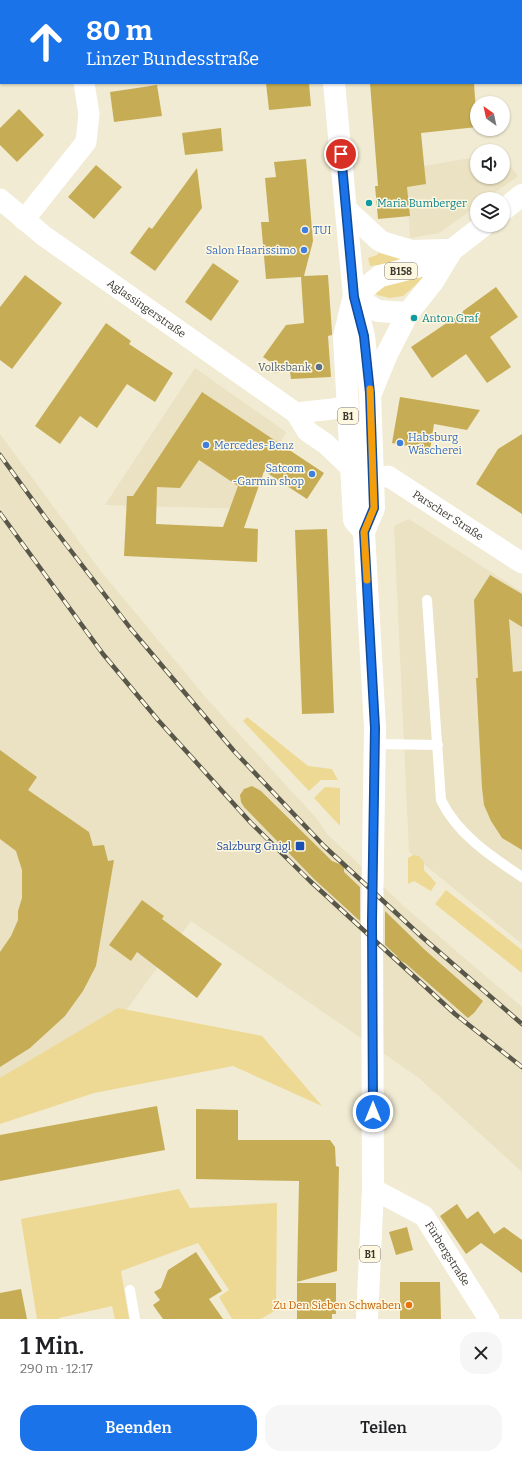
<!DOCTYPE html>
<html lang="de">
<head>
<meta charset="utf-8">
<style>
  :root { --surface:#fff; --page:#f6f6f6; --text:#202124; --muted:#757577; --accent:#1a73e8 }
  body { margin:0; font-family:Bitter,serif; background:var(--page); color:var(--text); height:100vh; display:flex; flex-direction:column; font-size:15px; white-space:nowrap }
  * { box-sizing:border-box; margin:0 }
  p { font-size:13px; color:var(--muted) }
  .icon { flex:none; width:22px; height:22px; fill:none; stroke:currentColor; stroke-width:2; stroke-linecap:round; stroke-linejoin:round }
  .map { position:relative; height:1319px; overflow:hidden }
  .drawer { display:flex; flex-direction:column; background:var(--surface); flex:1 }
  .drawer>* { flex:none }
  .top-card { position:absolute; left:0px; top:0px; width:522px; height:84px; box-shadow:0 1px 3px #0004; background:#1a73e8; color:#fff; overflow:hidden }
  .needle { width:26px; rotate:327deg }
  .controls { position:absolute; left:470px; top:96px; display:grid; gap:8px }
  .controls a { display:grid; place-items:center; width:40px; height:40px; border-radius:50%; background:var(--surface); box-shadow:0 1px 3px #0004; font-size:20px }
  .pin { position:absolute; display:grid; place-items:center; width:34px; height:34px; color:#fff; margin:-17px; border:2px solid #fff; border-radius:50%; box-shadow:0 1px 4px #0007 }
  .me { position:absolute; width:44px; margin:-22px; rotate:0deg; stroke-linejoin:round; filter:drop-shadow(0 0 3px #0008) }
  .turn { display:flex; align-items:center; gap:14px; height:84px; padding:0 20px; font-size:18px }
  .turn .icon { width:52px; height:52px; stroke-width:2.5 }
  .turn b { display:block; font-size:28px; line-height:34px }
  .round { display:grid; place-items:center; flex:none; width:42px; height:42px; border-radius:16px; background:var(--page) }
  .head { display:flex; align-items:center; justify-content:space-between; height:68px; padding:0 20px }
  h1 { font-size:24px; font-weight:600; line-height:30px }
  .button { display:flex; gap:8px; margin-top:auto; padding:8px 20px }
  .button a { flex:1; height:46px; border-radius:16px; background:var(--accent); color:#fff; font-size:16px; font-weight:600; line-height:46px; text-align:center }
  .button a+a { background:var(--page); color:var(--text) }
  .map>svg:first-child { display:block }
  .built { fill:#eae2c2 }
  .green { fill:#edd993 }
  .building { fill:#c6ad55; fill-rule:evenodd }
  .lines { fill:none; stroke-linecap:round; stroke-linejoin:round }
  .lane { stroke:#fff; stroke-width:10 }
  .street { stroke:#fff; stroke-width:21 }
  .primary { stroke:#fff; stroke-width:22 }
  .rail-casing { stroke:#59564a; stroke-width:4.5 }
  .rail { stroke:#fff8e0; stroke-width:3; stroke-dasharray:9; stroke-linecap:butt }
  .route-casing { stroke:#114b97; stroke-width:10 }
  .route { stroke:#1a73e8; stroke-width:7 }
  .slow { stroke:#f59e0b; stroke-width:7 }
  .culture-dot { fill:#0f9aa8; stroke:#fff8e0; stroke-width:1.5 }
  .shop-dot { fill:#3f7fe0; stroke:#fff8e0; stroke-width:1.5 }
  .service-dot { fill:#5c6f8a; stroke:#fff8e0; stroke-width:1.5 }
  .transit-dot { fill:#1a4fb4; stroke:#fff8e0; stroke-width:1.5 }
  .food-dot { fill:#e8710a; stroke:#fff8e0; stroke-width:1.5 }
  .labels { text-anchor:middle; stroke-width:3; stroke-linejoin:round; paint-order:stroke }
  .shield { fill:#fff8e0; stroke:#757163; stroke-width:1 }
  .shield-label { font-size:10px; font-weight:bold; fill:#3a372e }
  .culture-label { font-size:11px; fill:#0d838f; stroke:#fff8e0; text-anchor:start }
  .shop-label { font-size:11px; fill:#366cbe; stroke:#fff8e0; text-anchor:start }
  .street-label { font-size:11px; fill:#3a372e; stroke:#fff8e0 }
  .service-label { font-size:11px; fill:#4e5e75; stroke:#fff8e0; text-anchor:end }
  .transit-label { font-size:11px; fill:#164399; stroke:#fff8e0; text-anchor:end }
  .food-label { font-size:11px; fill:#c56008; stroke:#fff8e0; text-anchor:end }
</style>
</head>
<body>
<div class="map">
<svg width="522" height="1319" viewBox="0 0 522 1319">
  <rect width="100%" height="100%" fill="#f1ebd3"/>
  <!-- built -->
  <path class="built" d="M503 153H505L507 162 518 176 486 199H477V206L439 233 410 238 406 169 477 157V177H503Z
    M195 368 286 432 264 473 251 509 105 505Z
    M0 434 100 570 207 699 317 819 327 834 407 909 522 1007V1172L419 1078 191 921 111 1031 0 1098Z
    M409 519 522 592V944L409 852 394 526Z"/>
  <!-- green -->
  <path class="green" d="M381 250 397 255 399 259 397 263 370 266 368 258 377 255Z
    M423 272 426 276 403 296 390 298 377 295 375 292 377 288 403 282Z
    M247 717 308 766 332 769 338 780H321L309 791 243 721Z
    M325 787 340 788V826L314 798Z
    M413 855 419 856 424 862V870L436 883 431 891 414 881 408 884V858Z
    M446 890 522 950V973L435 904Z
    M118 1008 262 1036 322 1106 233 1066 94 1093 0 1124V1078Z
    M179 1189 190 1208 277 1203 276 1310 261 1319H232L219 1297 229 1290 198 1243 121 1271 129 1319H115L112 1306 59 1318V1319H37L21 1219Z"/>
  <!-- building -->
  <path class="building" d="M266 83H309L311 106 269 110Z
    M370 83H474L477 127 421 133 426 184 407 187 410 216 378 219 375 186H378Z
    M157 85 162 116 114 122 110 92Z
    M19 109 44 135 17 162 0 145V128Z
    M221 128 223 151 185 155 182 133Z
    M306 159 313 241 304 276 328 275 332 332V335L328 336 331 377 291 379 290 371 273 373 272 363 263 357 286 325 304 323 301 277 266 279 261 222H269L265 178 276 177 274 162Z
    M96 165 122 187 94 219 68 197Z
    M197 168 202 208 155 271 130 253 149 227 152 229Z
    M213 263 239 281 211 321 185 302Z
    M25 275 62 303 12 369 0 360V307Z
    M496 287 518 317 490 337 511 367 487 383 466 354 432 378 411 347 463 312V311Z
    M106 323 131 341 129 344 173 373 155 402 127 384 97 428 80 416 60 444 35 426Z
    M202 392 324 473 307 499 264 471 244 528 258 529 257 562 124 556 127 496H133ZM199 460 238 486 223 527 156 524 157 487 180 488Z
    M400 397 480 410 467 430 434 424 430 450 392 443Z
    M522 434V514L476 484 498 449Z
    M327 529 334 713 302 714 295 530Z
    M490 575 522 594V627L509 619 513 672 522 671V850L502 838 491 821 484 805 482 788 476 678H478L474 600Z
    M0 750 37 777 28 790 89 832 93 846 104 845 108 861 114 860 96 966 83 991 65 1016 30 1048 0 1067V952L11 936 18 920V911L22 898V870L16 851 0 839Z
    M252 786 261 791 332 861 344 866V872L360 887V921L314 879 244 807 241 802 240 795 244 789Z
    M142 900 164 916 162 919 222 964 197 998 137 952 131 961 109 945Z
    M385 911 425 950 483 1001 474 1013 468 1018 405 963 397 959V956L385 945Z
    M157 1106 165 1150 0 1181V1135Z
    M196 1109 238 1110V1140H330L335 1147 336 1166 339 1167 337 1271 297 1282 299 1181 196 1179Z
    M457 1204 467 1219 478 1211 494 1234 504 1227 522 1240V1273L481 1243 466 1254 440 1216Z
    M407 1227 413 1250 396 1255 389 1232Z
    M196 1252 222 1291 209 1299 223 1319H163L153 1305 160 1300 154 1292 161 1288 168 1270Z
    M400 1282H440L441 1319H400Z
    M297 1283H336V1314H332V1319H297Z
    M21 1289 27 1319H0V1293Z"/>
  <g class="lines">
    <!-- lane -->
    <path class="lane" d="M427 600 441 800C457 834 492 857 522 877
      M375 744 438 745
      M130 1290 135 1319"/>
    <!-- street -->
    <g class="street">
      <path d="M71 0V1"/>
      <path id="s1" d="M0 199 44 236 296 413 307 431 326 444 350 467"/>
      <path d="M24 220 86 142 89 114 84 83"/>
      <path d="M296 413 333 409 347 406"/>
      <path id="s2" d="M372 479 388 476 522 563"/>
      <path id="s3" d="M373 1189 424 1216 489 1319"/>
    </g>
    <!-- primary -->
    <path class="primary" d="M325 0V1
      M334 83 354 297 364 336 370 393 374 508 364 532 375 728 372 921 373 1189 367 1319
      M347 210 379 240 385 243 412 251 447 250
      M503 210 522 195
      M354 297 380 276 420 266 452 250 484 225
      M354 297 378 311 408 313
      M353 299 344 337 354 520 364 532
      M371 393 387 354 408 313 432 283 452 250"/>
    <!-- rail casing -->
    <g class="rail-casing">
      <path id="rail" d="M0 455 45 517 131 629 234 751 324 846 422 937 522 1024
        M0 513 103 654 158 720 251 823 310 881 455 1014 522 1067"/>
    </g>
    <!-- rail -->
    <use href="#rail" class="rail"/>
  </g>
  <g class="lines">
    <!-- route casing -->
    <g class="route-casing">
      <path id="route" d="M341 154 354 297 364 336 370 393 374 508 364 532 375 728 372 921 373 1112"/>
    </g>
    <!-- route -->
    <use href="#route" class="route"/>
    <!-- slow -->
    <path class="slow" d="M367 580 364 532 374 508 370 389"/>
  </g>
  <!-- markers -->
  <g class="culture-dot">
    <circle cx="369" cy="203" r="4"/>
    <circle cx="414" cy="318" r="4"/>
  </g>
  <g class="shop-dot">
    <circle cx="305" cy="230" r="4"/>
    <circle cx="304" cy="250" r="4"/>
    <circle cx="400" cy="443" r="4"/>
    <circle cx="206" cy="445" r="4"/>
    <circle cx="312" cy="474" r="4"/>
  </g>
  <circle class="service-dot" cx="319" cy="367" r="4"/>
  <rect class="transit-dot" x="295" y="841" width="10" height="10" rx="2"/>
  <circle class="food-dot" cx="409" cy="1305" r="4"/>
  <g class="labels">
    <!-- shield labels -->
    <g class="shield">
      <rect x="385" y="263" width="32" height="16" rx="3"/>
      <rect x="338" y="408" width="20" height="16" rx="3"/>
      <rect x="360" y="1246" width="20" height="16" rx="3"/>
    </g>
    <g class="shield-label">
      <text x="401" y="275">B158</text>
      <text x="348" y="420">B1</text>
      <text x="370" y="1258">B1</text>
    </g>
    <!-- culture labels -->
    <g class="culture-label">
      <text x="377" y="207">Maria Bumberger</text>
      <text x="422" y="322">Anton Graf</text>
    </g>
    <!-- shop labels -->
    <g class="shop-label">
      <text x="313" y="234">TUI</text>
      <text x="296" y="254" text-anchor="end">Salon Haarissimo</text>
      <text x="408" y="441">Habsburg<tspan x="408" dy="13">Wäscherei</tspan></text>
      <text x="214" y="449">Mercedes-Benz</text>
      <text x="304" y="472" text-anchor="end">Satcom<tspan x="304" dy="13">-Garmin shop</tspan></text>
    </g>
    <!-- street labels -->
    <g class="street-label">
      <text dy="4" stroke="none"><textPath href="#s1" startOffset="183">Aglassingerstraße</textPath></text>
      <text dy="4" stroke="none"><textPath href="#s2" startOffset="88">Parscher Straße</textPath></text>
      <text dy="4" stroke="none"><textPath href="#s3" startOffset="102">Fürbergstraße</textPath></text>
    </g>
    <!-- service labels -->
    <g class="service-label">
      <text x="311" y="371">Volksbank</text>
    </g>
    <!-- transit labels -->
    <g class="transit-label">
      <text x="291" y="850">Salzburg Gnigl</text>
    </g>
    <!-- food labels -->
    <g class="food-label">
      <text x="401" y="1309">Zu Den Sieben Schwaben</text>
    </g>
  </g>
</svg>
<div class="controls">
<a><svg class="needle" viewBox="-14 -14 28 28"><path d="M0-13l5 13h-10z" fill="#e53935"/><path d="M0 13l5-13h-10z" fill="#757577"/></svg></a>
<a><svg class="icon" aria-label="sound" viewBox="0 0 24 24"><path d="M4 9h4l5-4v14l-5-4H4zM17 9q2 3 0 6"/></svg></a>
<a><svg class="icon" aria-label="layers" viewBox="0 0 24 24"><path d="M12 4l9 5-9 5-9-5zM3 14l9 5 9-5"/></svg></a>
</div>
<div class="pin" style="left:341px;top:154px;background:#d93025"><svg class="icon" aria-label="arrive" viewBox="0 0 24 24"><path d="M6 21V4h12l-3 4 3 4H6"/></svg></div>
<svg class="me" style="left:373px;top:1112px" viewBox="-20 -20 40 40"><circle r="17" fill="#1a73e8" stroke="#fff" stroke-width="3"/><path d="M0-11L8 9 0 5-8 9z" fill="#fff"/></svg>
<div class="top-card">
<div class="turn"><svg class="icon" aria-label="ahead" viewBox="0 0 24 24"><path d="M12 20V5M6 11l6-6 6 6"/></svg><div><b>80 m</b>Linzer Bundesstraße</div></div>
</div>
</div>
<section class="drawer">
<div class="head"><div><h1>1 Min.</h1><p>290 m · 12:17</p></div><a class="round"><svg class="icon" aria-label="close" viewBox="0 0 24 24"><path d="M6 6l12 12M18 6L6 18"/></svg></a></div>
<div class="button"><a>Beenden</a><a>Teilen</a></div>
</section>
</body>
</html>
